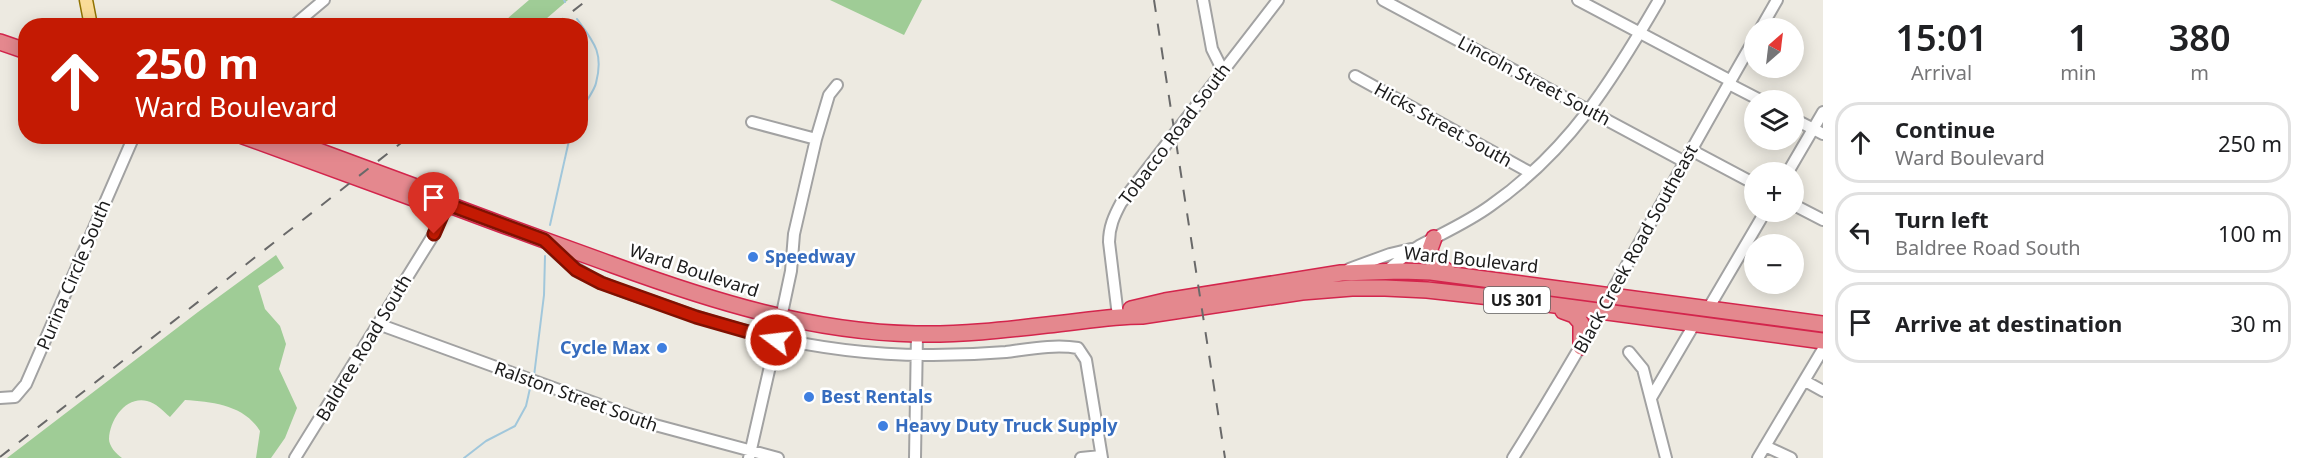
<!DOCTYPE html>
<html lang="en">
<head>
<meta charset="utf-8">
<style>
  :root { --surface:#fff; --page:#f6f6f6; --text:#202124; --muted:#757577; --line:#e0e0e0 }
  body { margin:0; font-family:"Noto Sans",sans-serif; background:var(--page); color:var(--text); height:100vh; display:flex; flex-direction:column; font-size:22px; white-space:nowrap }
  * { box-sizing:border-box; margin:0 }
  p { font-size:20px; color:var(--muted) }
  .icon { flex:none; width:33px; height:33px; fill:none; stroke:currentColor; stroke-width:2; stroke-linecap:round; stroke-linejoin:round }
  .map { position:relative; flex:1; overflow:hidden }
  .panel { display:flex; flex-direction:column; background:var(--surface); width:480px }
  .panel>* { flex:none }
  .hud { position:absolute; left:18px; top:18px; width:570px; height:126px; border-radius:24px; box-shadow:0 3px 15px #0003; background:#c41a03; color:#fff; overflow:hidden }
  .needle { width:39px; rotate:28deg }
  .controls { position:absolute; left:1744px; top:18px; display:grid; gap:12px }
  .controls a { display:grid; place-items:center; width:60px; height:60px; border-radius:50%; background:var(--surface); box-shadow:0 3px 15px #0003; font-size:30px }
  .pin { position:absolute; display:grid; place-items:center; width:51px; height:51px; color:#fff; margin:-62px -26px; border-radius:50% 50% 50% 0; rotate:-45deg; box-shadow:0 0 6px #0007 }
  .pin .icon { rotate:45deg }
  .me { position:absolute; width:66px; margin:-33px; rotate:285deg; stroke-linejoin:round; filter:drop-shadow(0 0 4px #0008) }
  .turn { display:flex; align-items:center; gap:21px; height:126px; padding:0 18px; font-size:27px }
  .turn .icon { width:78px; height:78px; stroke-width:2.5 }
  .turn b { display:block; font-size:42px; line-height:51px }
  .eta { display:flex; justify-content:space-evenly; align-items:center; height:102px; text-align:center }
  .eta b { font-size:36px; font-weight:600; line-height:42px }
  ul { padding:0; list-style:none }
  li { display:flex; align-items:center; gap:18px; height:81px; margin:0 12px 9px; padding:0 6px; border:3px solid var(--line); border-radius:24px }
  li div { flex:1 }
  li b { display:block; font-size:22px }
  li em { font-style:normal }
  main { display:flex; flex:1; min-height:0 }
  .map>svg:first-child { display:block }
  .forest { fill:#9fcc96 }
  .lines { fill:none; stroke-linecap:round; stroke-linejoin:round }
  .stream { stroke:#a1c7db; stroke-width:2 }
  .minor-casing { stroke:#a2a2a2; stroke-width:14 }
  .major-casing { stroke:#917302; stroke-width:15 }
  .highway-casing { stroke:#d3254c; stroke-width:18 }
  .minor { stroke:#fff; stroke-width:10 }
  .major { stroke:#fadc98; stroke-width:12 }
  .highway { stroke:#e4888e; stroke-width:15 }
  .rail { stroke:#696969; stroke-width:2; stroke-dasharray:12 12; stroke-linecap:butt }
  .route-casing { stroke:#7f1102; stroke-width:15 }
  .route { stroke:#c41a03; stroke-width:10 }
  .shop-dot { fill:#3f7fe0; stroke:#fff; stroke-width:2 }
  .labels { text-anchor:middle; stroke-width:5; stroke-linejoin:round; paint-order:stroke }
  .shield { fill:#fff; stroke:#5f5f5f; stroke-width:1.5 }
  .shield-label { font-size:16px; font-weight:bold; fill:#1b1b1b }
  .street-label { font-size:18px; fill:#1b1b1b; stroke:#fff }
  .shop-label { font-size:18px; font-weight:bold; fill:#366cbe; stroke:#fff; text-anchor:start }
</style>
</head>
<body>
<main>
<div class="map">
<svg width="1823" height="458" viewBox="0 0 1823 458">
  <rect width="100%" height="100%" fill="#edeae1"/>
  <!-- forest -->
  <path class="forest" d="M529 0H568L539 25H500Z
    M830 0H922L904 35Z
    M276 255 284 268 258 286 265 309 280 326 286 344 279 369 297 408 285 438 271 458H256L260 431C244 405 213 402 185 400L170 417C163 411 156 403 147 401 126 396 110 419 109 439 109 446 116 454 122 458H7L198 312Z"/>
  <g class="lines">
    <!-- stream -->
    <path class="stream" d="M564 0 565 2
      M577 19C594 42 604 53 596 83 595 90 584 104 580 112
      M550 225 570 136
      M534 376 544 295 545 256
      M464 458 486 441 515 426 526 406 531 384"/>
    <!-- minor casing -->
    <g class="minor-casing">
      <path id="minor" d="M1203 0 1212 49 1223 71
        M1383 0 1685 162
        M1578 0 1731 81
        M293 26 324 0
        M1761 28 1777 0
        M1355 76 1531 173
        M1729 84 1760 100
        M1794 119 1823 134
        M752 122 816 139
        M1691 150 1755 184
        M1788 172 1823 112
        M1794 205 1823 220
        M545 241C581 281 615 288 663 305 751 337 839 356 933 355 958 355 982 354 1006 352 1029 349 1055 344 1078 348L1086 360 1102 458
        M1349 269 1390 254 1411 249
        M1386 271C1397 263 1407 253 1419 246 1443 233 1468 222 1490 206 1569 151 1612 81 1659 0
        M1708 309 1765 212
        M1118 316 1109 242C1109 227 1114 216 1121 203L1278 0
        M378 324 655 425 778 458
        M1629 352 1643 369 1666 458
        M1805 381 1823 391
        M0 398 15 397 26 384 134 136
        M1651 398 1695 323
        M1765 446 1791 458
        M295 458 434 234 447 204
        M749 458 781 318 791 271 794 234 816 139 829 95 837 85
        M915 458 917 334
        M1081 458 1101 456
        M1513 458C1599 321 1674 178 1755 38
        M1758 458 1823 349"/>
    </g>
    <!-- major casing -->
    <g class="major-casing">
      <path id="major" d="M86 0 91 26"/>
    </g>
    <!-- highway casing -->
    <g class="highway-casing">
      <path id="highway" d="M0 42 26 51
        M243 136 432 205 447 204
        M278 136 435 194 447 204C502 225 558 245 613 265 712 301 810 332 916 334 960 335 1004 330 1047 325 1079 322 1110 316 1142 316L1302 292 1352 288H1385L1427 290 1509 299 1823 341
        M1434 238 1430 249 1432 260 1449 273
        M1131 309 1165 301 1341 273 1401 271 1431 272 1823 324
        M1563 311 1574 315 1581 323V347"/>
    </g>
    <!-- minor -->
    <use href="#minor" class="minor"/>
    <!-- major -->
    <use href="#major" class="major"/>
    <!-- highway -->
    <use href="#highway" class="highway"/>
    <!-- rail -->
    <path class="rail" d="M1154 0 1225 458
      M554 26 587 0
      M0 457 410 136"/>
  </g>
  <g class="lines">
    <!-- route casing -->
    <g class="route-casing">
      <path id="route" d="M434 234 447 204 544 240 576 270 601 283 696 317 776 340"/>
    </g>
    <!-- route -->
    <use href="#route" class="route"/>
  </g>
  <!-- markers -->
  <g class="shop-dot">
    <circle cx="753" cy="257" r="6"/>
    <circle cx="662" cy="348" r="6"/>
    <circle cx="809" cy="397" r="6"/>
    <circle cx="883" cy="426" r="6"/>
  </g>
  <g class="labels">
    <!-- shield labels -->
    <rect class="shield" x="1484" y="287" width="66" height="26" rx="4.5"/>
    <g class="shield-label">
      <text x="1517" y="306">US 301</text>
    </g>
    <!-- street labels -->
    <g class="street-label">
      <text transform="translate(1534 81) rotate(28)" y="6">Lincoln Street South</text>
      <text transform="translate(1443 125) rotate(29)" y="6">Hicks Street South</text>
      <text transform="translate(1175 134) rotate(-53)" y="6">Tobacco Road South</text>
      <text transform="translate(1636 249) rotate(-61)" y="6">Black Creek Road Southeast</text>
      <text transform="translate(1471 260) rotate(6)" y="6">Ward Boulevard</text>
      <text transform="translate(694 271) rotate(18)" y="6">Ward Boulevard</text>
      <text transform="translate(74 275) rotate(-67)" y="6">Purina Circle South</text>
      <text transform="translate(364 348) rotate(-59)" y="6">Baldree Road South</text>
      <text transform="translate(576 397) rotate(20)" y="6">Ralston Street South</text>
    </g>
    <!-- shop labels -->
    <g class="shop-label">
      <text x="765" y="263">Speedway</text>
      <text x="650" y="354" text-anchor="end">Cycle Max</text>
      <text x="821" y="403">Best Rentals</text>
      <text x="895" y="432">Heavy Duty Truck Supply</text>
    </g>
  </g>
</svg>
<div class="controls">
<a><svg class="needle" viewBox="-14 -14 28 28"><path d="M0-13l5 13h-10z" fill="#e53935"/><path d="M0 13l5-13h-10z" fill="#757577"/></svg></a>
<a><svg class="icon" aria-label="layers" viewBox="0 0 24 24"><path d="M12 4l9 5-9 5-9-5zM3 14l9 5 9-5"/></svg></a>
<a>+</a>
<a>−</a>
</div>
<div class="pin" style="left:434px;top:234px;background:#d93025"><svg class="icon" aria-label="arrive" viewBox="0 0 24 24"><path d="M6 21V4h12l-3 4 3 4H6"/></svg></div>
<svg class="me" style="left:776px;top:340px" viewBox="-20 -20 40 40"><circle r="17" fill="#c41a03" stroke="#fff" stroke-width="3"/><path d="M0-11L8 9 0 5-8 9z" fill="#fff"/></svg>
<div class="hud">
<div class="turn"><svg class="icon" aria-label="ahead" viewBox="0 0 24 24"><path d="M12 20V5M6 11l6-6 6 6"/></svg><div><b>250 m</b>Ward Boulevard</div></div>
</div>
</div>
<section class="panel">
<div class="eta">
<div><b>15:01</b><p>Arrival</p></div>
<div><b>1</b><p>min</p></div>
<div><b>380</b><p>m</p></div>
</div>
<ul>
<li><svg class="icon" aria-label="ahead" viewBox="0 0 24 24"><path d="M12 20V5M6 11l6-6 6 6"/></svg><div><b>Continue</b><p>Ward Boulevard</p></div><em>250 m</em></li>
<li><svg class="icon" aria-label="left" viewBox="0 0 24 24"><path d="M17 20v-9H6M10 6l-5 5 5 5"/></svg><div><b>Turn left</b><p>Baldree Road South</p></div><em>100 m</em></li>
<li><svg class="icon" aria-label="arrive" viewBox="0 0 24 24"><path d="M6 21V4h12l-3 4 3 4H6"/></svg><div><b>Arrive at destination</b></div><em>30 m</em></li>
</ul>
</section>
</main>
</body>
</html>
